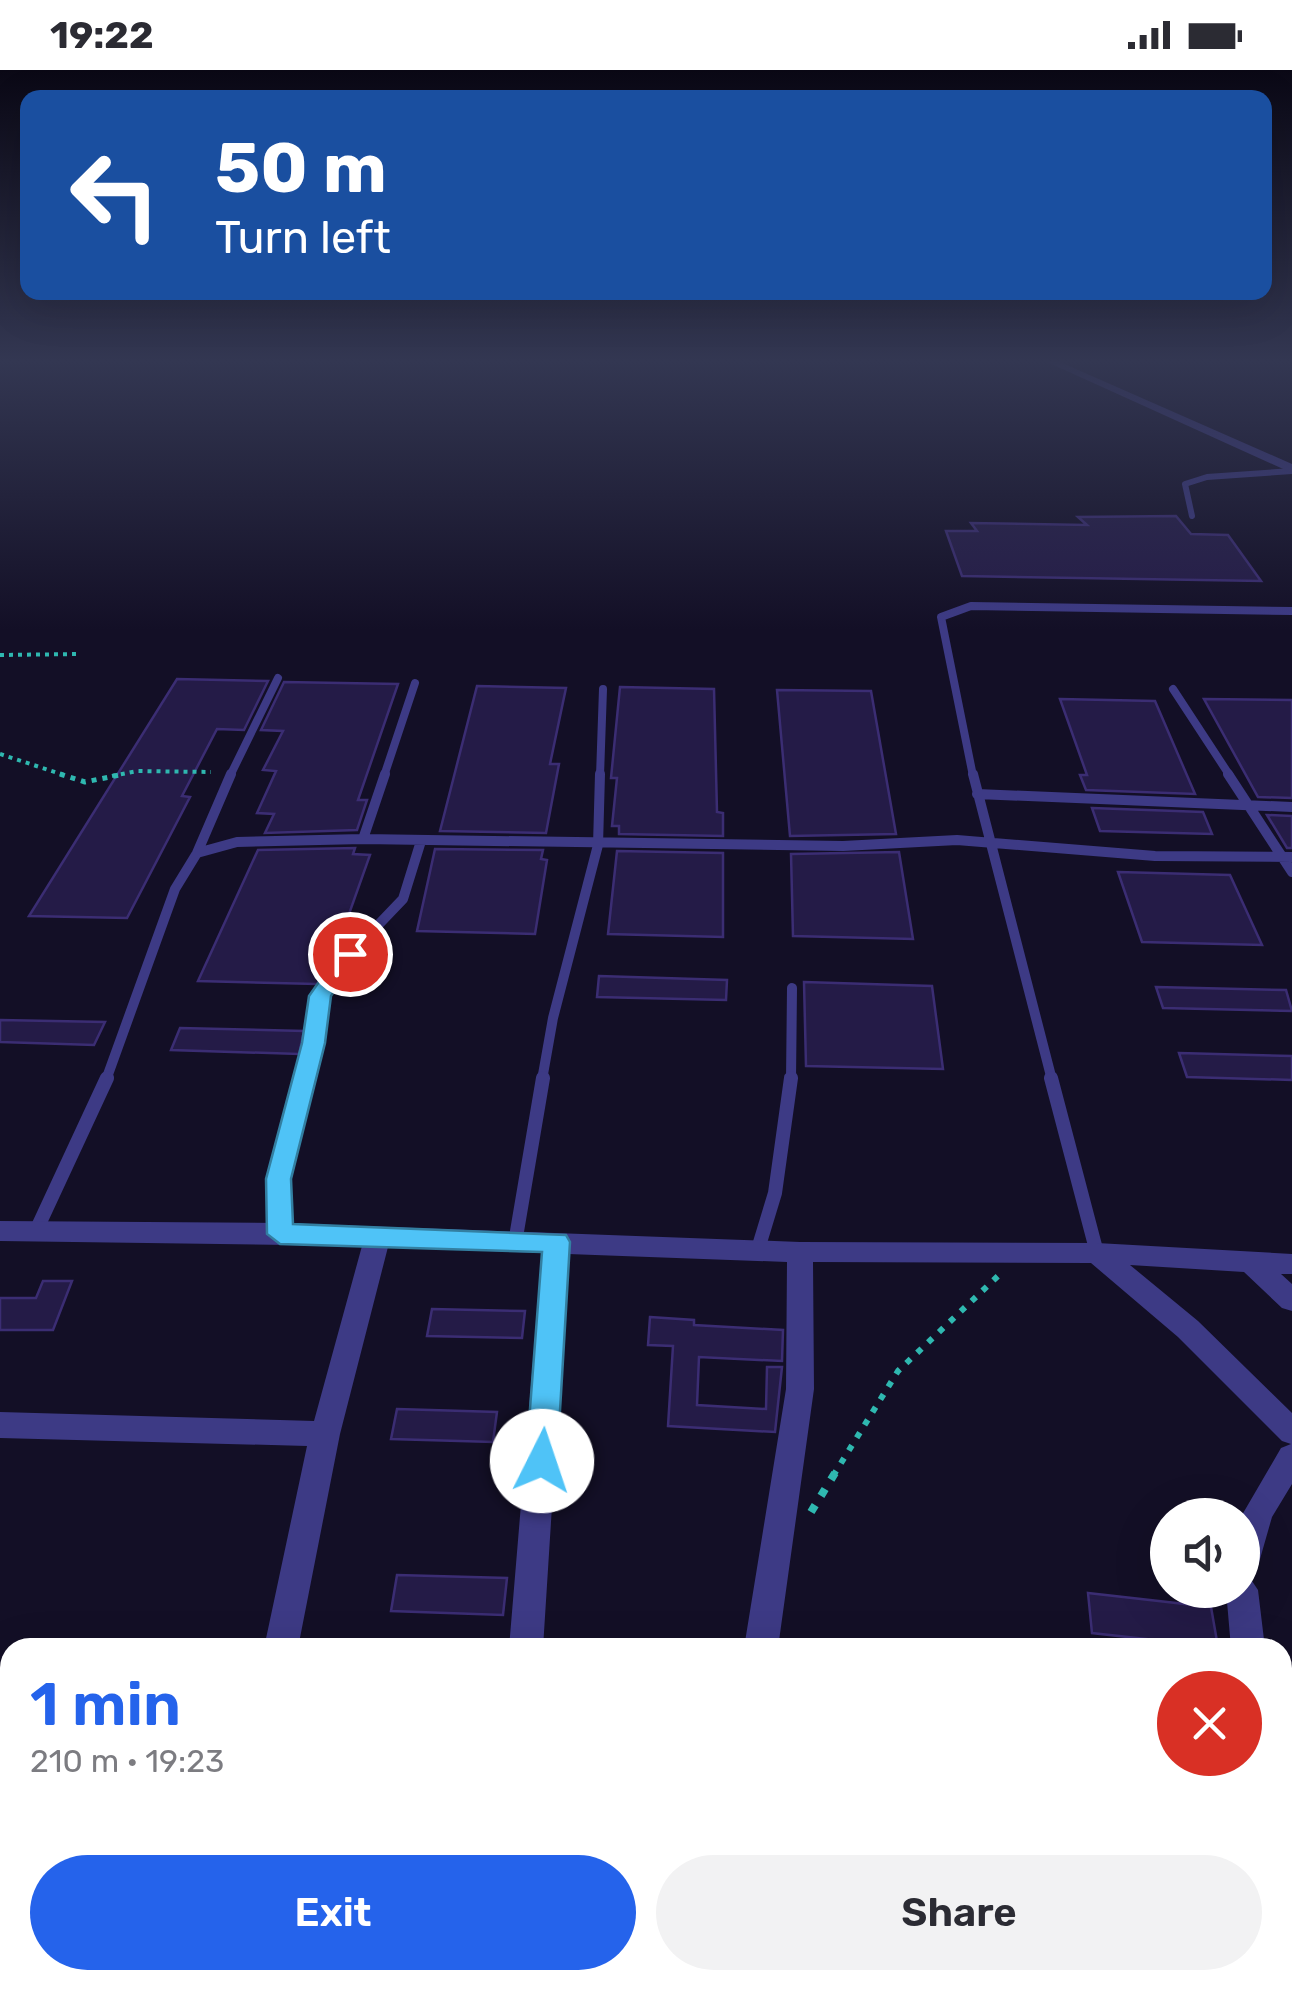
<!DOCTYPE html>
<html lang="en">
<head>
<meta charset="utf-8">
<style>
  :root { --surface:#fff; --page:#f2f2f3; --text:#2b2b33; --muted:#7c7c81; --accent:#2563eb }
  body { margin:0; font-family:Rubik,sans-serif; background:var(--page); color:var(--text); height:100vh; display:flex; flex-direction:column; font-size:38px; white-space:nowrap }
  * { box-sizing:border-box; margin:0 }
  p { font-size:32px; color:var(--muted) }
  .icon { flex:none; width:55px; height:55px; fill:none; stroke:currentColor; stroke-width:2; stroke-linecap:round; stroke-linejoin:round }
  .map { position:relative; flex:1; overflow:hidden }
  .details { position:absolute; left:0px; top:1568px; width:1292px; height:352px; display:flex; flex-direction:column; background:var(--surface); border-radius:30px 30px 0 0; box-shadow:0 10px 40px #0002 }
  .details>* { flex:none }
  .hud { position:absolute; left:20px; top:20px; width:1252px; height:210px; border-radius:20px; box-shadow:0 10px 40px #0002; background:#1a4fa0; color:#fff; overflow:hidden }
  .fabs { position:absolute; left:1150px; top:1428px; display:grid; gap:20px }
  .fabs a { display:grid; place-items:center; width:110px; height:110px; border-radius:50%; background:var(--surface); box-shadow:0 10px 40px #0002; font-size:50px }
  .pin { position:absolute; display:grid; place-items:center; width:85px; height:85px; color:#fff; margin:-42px; border:5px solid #fff; border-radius:50%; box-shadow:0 2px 10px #0007 }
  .me { position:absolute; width:110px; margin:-55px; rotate:4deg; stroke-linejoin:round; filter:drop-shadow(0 0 8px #0008) }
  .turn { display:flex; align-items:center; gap:35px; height:210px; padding:0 30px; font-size:45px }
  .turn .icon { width:130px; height:130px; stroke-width:2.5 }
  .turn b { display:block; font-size:70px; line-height:85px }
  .round { display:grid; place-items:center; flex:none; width:105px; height:105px; border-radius:52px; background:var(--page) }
  .summary { display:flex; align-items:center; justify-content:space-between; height:170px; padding:0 30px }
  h1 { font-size:60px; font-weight:600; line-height:75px; color:var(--accent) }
  .button { display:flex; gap:20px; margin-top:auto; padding:20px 30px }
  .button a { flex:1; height:115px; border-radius:60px; background:var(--accent); color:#fff; font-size:40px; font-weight:600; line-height:115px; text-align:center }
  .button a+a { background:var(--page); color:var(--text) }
  .status { display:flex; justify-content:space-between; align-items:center; height:70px; padding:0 50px; background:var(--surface); direction:ltr }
  .status svg { height:28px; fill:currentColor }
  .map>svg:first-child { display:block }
  .building { fill:#241b47; stroke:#3b2d73; stroke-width:2.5 }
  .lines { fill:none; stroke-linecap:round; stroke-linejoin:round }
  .path-far3 { stroke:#2fb8b0; stroke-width:4; stroke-dasharray:4 5; stroke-linecap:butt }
  .path-far2 { stroke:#2fb8b0; stroke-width:5; stroke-dasharray:5 6; stroke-linecap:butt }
  .path-far1 { stroke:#2fb8b0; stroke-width:6; stroke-dasharray:6 9; stroke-linecap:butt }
  .path { stroke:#2fb8b0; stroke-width:8; stroke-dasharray:8 11; stroke-linecap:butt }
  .service-far3 { stroke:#3d3a85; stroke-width:6 }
  .service-far2 { stroke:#3d3a85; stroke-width:8 }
  .service-far1 { stroke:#3d3a85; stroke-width:10 }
  .service { stroke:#3d3a85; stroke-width:14 }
  .minor { fill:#3d3a85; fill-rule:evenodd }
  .route { fill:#4fc3f7; stroke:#337fa1; stroke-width:2.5 }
</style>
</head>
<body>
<div class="status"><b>19:22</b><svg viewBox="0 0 49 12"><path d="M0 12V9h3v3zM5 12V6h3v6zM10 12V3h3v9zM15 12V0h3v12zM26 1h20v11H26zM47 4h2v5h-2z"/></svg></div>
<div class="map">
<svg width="1292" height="1919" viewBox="0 0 1292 1919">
  <rect width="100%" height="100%" fill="#130f26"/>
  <!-- building -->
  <path class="building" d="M1176 446 1191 464 1228 465 1261 511 962 506 946 461H977L971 453 1087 455 1078 447Z
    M177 609 268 611 244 660 217 659 182 726 190 727 127 848 29 846Z
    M284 612 398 614 358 730H367L357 760 265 763 274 744 257 743 276 701 263 700 283 661 261 660Z
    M477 616 566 618 550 694H559L546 763 440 761Z
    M620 617 714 619 717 742 723 743V766L619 764V756H612L617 708H611Z
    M777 620 871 621 896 764 790 766Z
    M1060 629 1155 631 1195 724 1086 720 1080 705H1087Z
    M1204 629 1292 630V728L1258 727Z
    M1092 738 1203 742 1212 764 1100 761Z
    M1267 745 1292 746V778H1287Z
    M355 778 353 784 370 785 333 889 317 914 198 911 258 780Z
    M435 779 543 780 541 789 547 790 535 864 417 861Z
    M617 781 723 783V867L608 864Z
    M899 782 913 869 793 866 791 784Z
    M1118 802 1230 805 1262 875 1142 872Z
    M599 906 727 910 726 930 597 927Z
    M804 912 932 916 943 999 806 996Z
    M1156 917 1286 920 1292 941 1163 938Z
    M0 950 105 952 94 975 0 972Z
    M180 958 304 961 299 984 171 980Z
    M1179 983 1292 986V1010L1187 1007Z
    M43 1211H72L53 1260H0V1228H36Z
    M432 1239 525 1241 522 1268 427 1266Z
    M650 1247 694 1250V1255L783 1260 782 1291 699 1287 697 1335 766 1339 767 1297H782L775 1362 668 1356 673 1276 648 1275Z
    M397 1339 497 1342 493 1372 391 1369Z
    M397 1505 507 1508 503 1545 391 1541Z
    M1088 1523 1211 1537 1218 1577 1092 1563Z"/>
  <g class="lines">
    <!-- path-far3 -->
    <path class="path-far3" d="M0 585 79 584
      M0 684 67 706
      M112 706 137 701 211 702"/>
    <!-- path-far2 -->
    <path class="path-far2" d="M60 704 85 712 124 704"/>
    <!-- path-far1 -->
    <path class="path-far1" d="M833 1406 898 1301 998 1206"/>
    <!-- path -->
    <path class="path" d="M811 1442 835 1403"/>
    <!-- service-far3 -->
    <path class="service-far3" d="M1192 446 1185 414 1207 407 1292 401"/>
    <!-- service-far2 -->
    <path class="service-far2" d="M1173 619 1230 706
      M230 706 278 608
      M384 706 415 613
      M600 706 603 619
      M973 706 941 547 971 536 1292 541"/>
    <!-- service-far1 -->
    <path class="service-far1" d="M973 704 1052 1010
      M1228 704 1292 802
      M977 724 1292 737
      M363 769 385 704
      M197 783 237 772 363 769 843 776 957 770 1155 786 1292 787
      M106 1010 175 819 197 783 231 704
      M303 1010 320 926 338 897 403 829 421 771
      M542 1010 553 948 598 775 600 704
      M791 1010 792 918"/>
    <!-- service -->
    <path class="service" d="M1051 1008 1097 1183
      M35 1163 107 1008
      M280 1163 278 1109 304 1008
      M515 1173 543 1008
      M758 1179 775 1123 791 1008"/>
    <!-- minor -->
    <path class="minor" d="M1047 292H1060L1292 394V403Z
      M0 1151 280 1153 800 1172 1097 1173 1292 1184V1204H1281L1292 1214V1241L1282 1238 1244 1202 1130 1195 1198 1251 1292 1343V1414L1272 1447 1258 1496 1250 1508 1258 1520 1265 1578H1231L1226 1520H1242V1445L1281 1378 1291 1374 1282 1371 1178 1267 1091 1193 813 1192 814 1319 778 1578H744L786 1319 787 1192 568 1184 543 1578H509L542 1183 388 1177 340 1364 298 1578H264L307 1376 0 1368V1342L314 1351 362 1176 0 1171Z
      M192 1910H232L230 1919H190Z
      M473 1910H513L512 1919H472Z
      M694 1910H734L732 1919H692Z"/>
  </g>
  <!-- sky -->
  <linearGradient id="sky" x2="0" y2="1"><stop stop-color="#0a0815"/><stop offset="0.52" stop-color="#333752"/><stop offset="1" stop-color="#333752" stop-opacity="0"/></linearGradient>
  <rect width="1292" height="560" fill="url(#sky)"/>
  <!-- route -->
  <path class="route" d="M350 877 360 884 331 926 325 973 291 1109 293 1154 566 1165 570 1172 557 1391 553 1400 542 1404 531 1400 526 1391 542 1182 280 1174 267 1164 266 1109 302 973 309 926 342 879Z"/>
</svg>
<div class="fabs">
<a><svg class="icon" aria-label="sound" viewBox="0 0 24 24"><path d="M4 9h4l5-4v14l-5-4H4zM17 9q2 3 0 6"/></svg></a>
</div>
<div class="pin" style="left:350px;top:884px;background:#d93025"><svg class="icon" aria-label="arrive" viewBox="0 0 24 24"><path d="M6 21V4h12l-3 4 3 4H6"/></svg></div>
<svg class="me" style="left:542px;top:1391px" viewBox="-20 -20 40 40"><circle r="19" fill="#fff"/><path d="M0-13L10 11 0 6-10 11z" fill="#4fc3f7"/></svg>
<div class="hud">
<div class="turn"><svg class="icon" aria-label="left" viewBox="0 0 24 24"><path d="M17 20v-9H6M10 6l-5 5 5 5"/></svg><div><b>50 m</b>Turn left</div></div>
</div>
<section class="details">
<div class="summary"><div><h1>1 min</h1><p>210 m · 19:23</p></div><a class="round" style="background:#d93025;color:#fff"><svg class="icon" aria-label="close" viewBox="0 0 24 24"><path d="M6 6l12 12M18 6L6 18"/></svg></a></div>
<div class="button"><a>Exit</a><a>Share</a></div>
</section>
</div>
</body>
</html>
